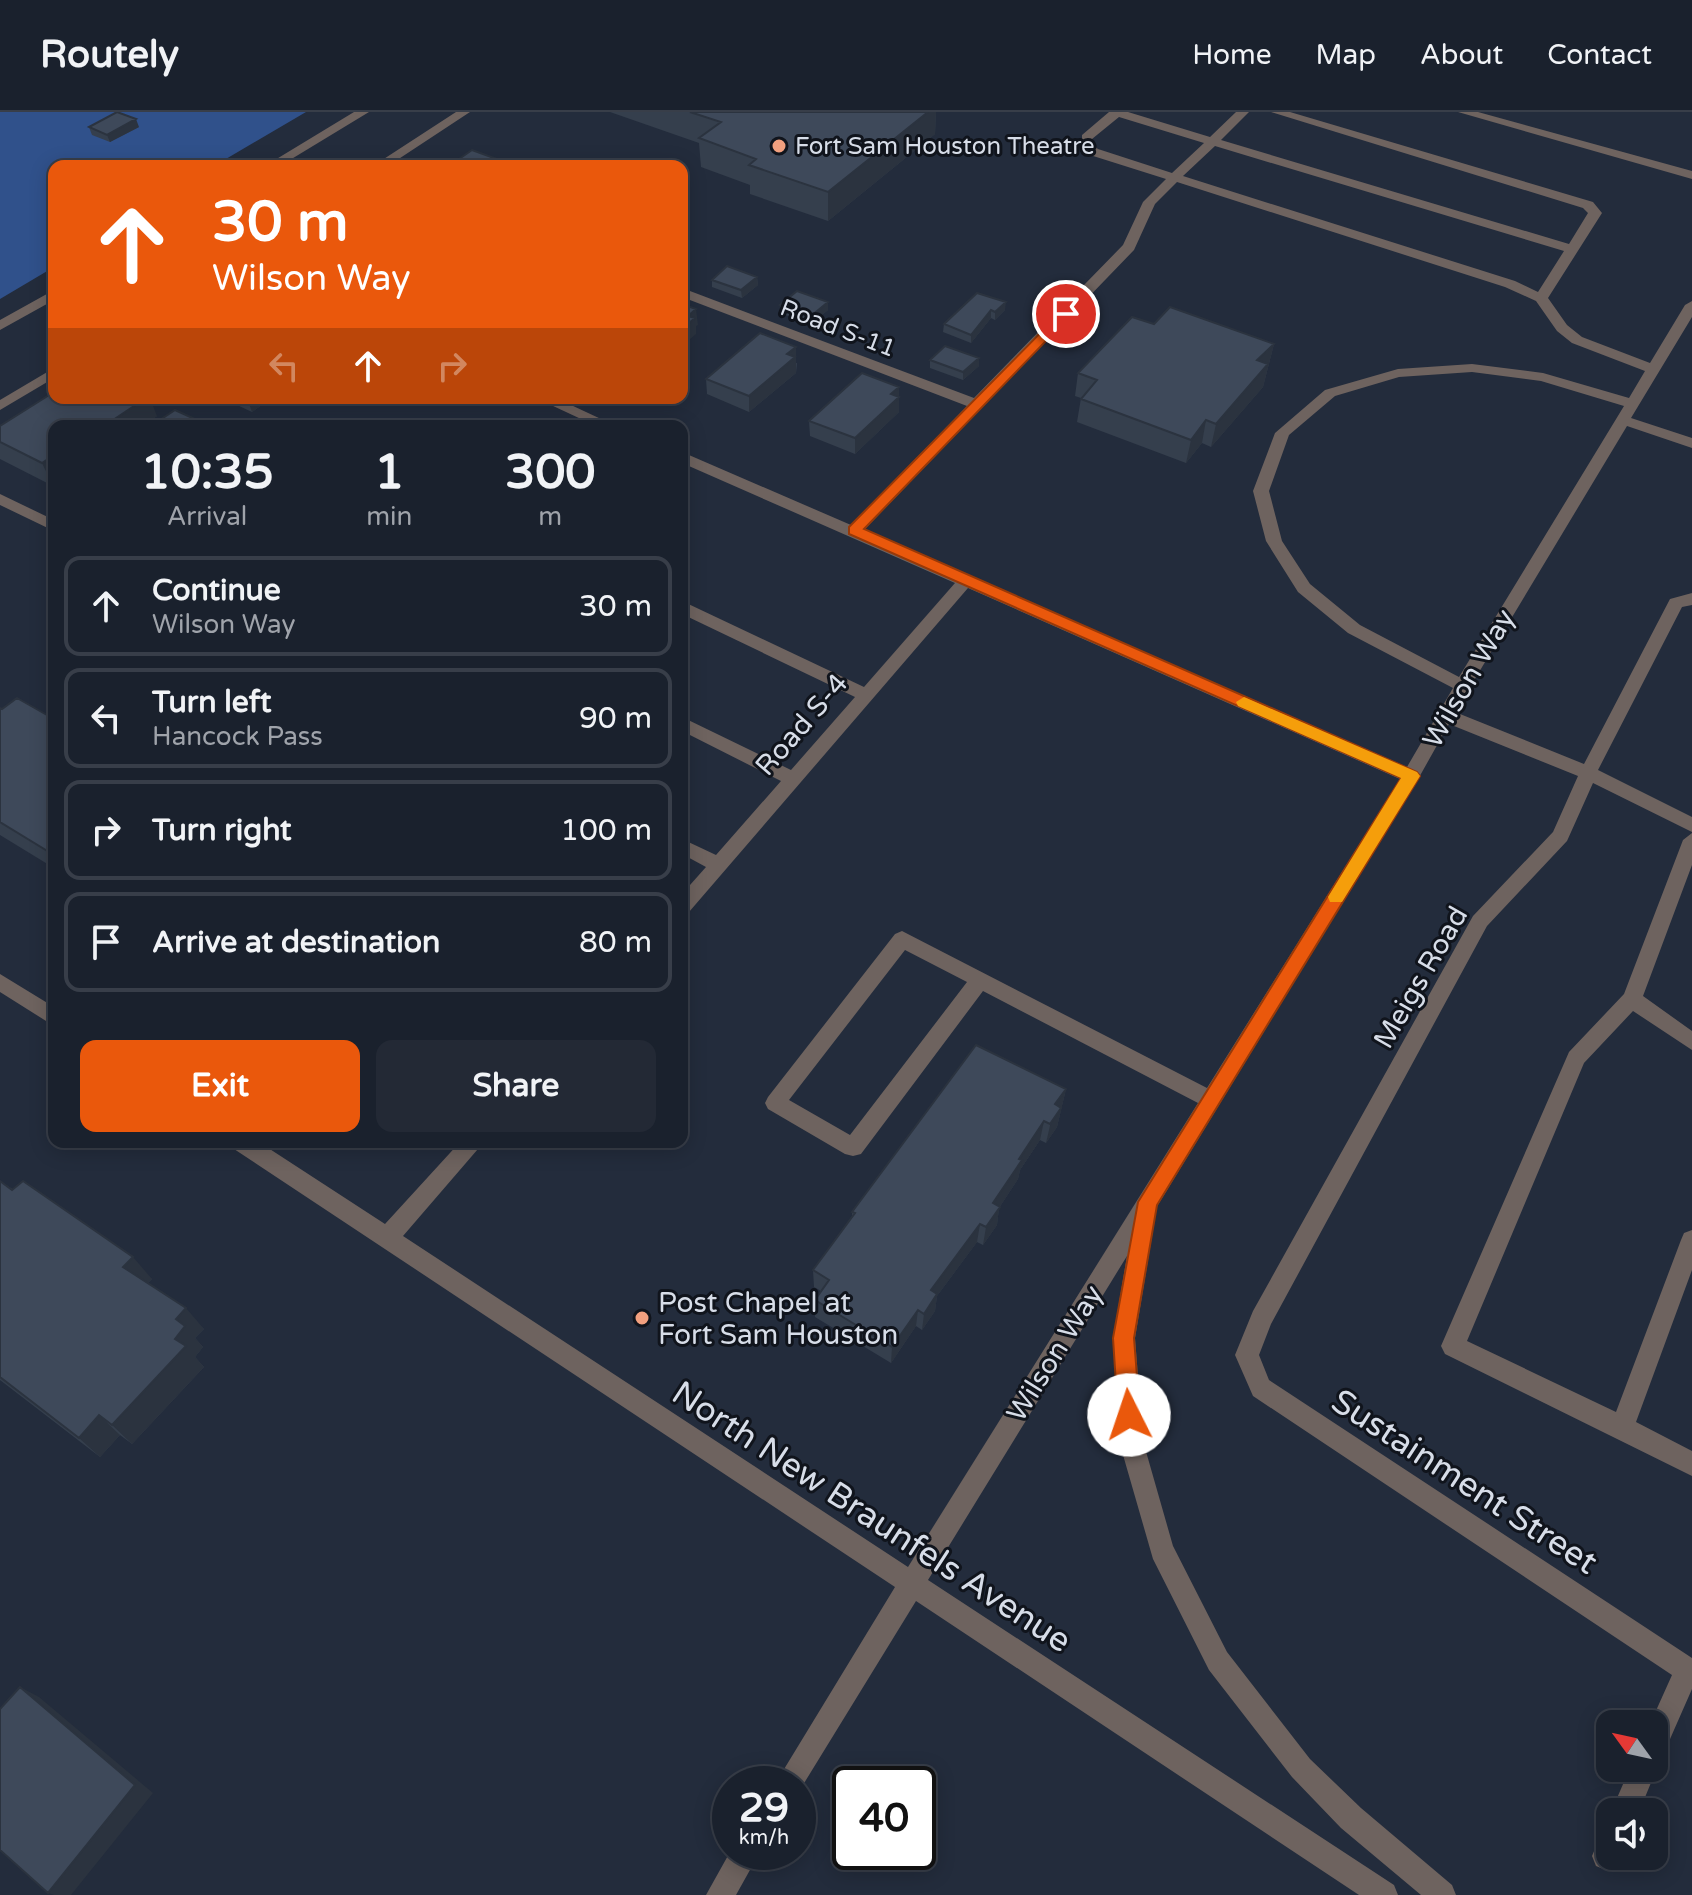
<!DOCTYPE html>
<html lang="en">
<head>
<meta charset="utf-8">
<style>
  :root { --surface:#1a212d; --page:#232935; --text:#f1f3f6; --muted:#9fa3aa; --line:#383e49; --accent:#ea580c }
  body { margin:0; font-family:"Varela Round",sans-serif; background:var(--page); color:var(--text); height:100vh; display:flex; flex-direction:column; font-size:30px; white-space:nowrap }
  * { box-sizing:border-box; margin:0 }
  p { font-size:26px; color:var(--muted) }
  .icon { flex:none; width:44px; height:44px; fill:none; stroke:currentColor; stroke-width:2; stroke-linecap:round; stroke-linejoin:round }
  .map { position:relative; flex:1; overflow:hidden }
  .details { position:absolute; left:48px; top:308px; width:640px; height:728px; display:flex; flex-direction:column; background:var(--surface); border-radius:16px; box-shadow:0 4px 20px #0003,0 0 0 2px var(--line) }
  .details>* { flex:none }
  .hud { position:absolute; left:48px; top:48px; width:640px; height:244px; border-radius:16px; box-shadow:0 4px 20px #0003,0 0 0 2px var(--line); background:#ea580c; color:#fff; overflow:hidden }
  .needle { width:52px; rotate:303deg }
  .controls { position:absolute; left:1596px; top:1598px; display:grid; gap:16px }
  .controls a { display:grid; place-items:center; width:72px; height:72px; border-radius:16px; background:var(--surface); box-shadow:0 4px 20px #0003,0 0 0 2px var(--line); font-size:40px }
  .speed { position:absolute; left:712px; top:1654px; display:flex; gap:16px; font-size:40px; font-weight:700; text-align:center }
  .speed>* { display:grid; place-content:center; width:104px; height:104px; border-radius:50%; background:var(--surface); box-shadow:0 4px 20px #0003,0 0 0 2px var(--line); line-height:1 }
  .speed small { font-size:20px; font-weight:400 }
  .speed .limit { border:4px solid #111; border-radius:12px; background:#fff; color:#111 }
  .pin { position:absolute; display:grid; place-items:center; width:68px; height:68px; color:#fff; margin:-34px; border:4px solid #fff; border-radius:50%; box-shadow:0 2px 8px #0007 }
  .me { position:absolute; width:88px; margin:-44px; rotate:356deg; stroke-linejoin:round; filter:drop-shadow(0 0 6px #0008) }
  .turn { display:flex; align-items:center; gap:28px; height:168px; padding:0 32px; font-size:36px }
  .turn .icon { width:104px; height:104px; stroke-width:2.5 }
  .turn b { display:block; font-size:56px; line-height:68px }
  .lanes { display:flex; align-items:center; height:76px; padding:0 32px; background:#0003; justify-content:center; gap:40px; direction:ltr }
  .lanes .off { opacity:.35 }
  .eta { display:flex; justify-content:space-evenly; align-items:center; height:136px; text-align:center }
  .eta b { font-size:48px; font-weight:800; line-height:56px }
  .button { display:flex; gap:16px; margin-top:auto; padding:16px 32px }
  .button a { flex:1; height:92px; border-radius:16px; background:var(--accent); color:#fff; font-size:32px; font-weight:800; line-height:92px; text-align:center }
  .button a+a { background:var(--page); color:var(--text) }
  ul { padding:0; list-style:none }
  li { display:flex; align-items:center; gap:24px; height:100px; margin:0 16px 12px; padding:0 16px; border:4px solid var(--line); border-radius:16px }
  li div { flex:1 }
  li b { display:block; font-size:30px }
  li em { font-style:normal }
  header { display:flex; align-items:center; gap:48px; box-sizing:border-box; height:112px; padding:0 40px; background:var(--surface); border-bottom:2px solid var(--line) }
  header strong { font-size:38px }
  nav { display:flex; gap:44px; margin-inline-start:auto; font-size:28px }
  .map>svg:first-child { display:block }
  .green { fill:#30518b }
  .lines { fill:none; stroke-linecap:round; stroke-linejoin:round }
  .minor { fill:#6e635f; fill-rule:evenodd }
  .wall { fill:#353f4d }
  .shaded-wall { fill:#2b333f }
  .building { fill:#3e495a; stroke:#2b333f; stroke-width:2 }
  .route { fill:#ea580c; stroke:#983908; stroke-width:2 }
  .slow { fill:#f59e0b }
  .poi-dot { fill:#f2a07f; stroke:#10141c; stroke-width:3 }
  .labels { text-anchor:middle; stroke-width:6; stroke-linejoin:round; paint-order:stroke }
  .far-poi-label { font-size:24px; fill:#d7dde8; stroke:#10141c; text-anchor:start }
  .far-street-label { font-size:24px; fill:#d7dde8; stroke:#10141c }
  .street-label { font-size:28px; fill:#d7dde8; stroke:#10141c }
  .poi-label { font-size:28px; fill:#d7dde8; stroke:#10141c; text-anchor:start }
  .near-street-label { font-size:34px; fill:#d7dde8; stroke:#10141c }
</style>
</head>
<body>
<header>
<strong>Routely</strong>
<nav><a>Home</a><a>Map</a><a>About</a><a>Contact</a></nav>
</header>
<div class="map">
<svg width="1692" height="1783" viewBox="0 0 1692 1783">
  <rect width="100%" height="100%" fill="#232c3c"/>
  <!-- green -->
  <path class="green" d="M0 0H306L214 54H54V155L0 187Z"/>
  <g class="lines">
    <!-- minor -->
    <path class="minor" d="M354 0H369L280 54H265Z
      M456 0H470L388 54H373Z
      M1109 0H1128L1210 25 1236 0H1249L1221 28 1569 132 1588 101 1583 96 1271 0H1290L1593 90 1602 101 1548 186 1567 213 1582 225 1650 251 1685 193 1692 189V205L1631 306 1692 326V336L1627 314 1455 600 1584 652 1670 487 1692 481V493L1682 495 1598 658 1692 705V720L1593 671 1567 729 1487 814 1271 1212 1259 1243 1269 1268 1692 1546V1577L1663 1643 1654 1647V1612H1650L1672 1563 1253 1284 1235 1243 1253 1199 1473 804 1553 720 1578 664 1449 612 1417 669 1153 1101 1155 1106 1135 1226 1143 1329 1173 1434 1227 1540 1310 1647 1361 1696 1452 1773 1456 1783H1421L1341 1716 1292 1665 1209 1558 1153 1447 1119 1329 1113 1226 1127 1144 928 1468 1394 1773 1398 1783H1359L916 1489 798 1681V1672H775L895 1475 234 1037 231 1030H259L385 1112 460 1030H484L403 1124 908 1455 1198 991 983 879 861 1042 853 1044 845 1042 768 997 765 991 768 985 895 822 902 819 1207 976 1400 667 968 476 689 800 682 803V782L706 755 682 742V727L716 743 781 669 682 619V605L791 658 855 585 682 502V489L864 575 955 471 682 351V340L851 413 967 294 682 185V176L974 286 1123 133 1143 90 1166 67 1090 43 1082 36V23ZM1119 5 1204 31 1172 61 1098 37 1092 32V27ZM1215 34 1564 139 1538 180 1515 169 1183 64ZM1177 70 1505 175 1536 189 1557 219 1572 231 1645 259 1629 286 1543 261 1472 252 1398 257 1325 278 1275 321 1253 379 1266 429 1298 480 1348 521 1453 576 1407 655 864 418 1134 138 1155 92ZM1472 260 1541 269 1624 294 1459 565 1360 513 1310 472 1282 429 1269 379 1289 323 1335 284 1399 265ZM905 838 967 870 850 1023 789 988Z
      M1458 0H1478L1692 59V67Z
      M54 178V188L0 218V208Z
      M54 256V266L0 298V288Z
      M536 286H556L616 314H596Z
      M0 382 54 408V419L0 393Z
      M1692 721V753L1643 884 1692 919V938L1633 899 1584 951 1467 1229 1616 1300 1681 1128 1684 1121 1692 1118V1158L1636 1310 1692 1339V1364L1445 1242 1441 1234 1569 940 1624 882 1683 728Z
      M0 862 54 895V914L0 880Z
      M1654 1648 1657 1656 1639 1700H1611L1630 1656H1654Z
      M1610 1721V1744H1620L1616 1754 1606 1758 1596 1754 1592 1744 1600 1725Z
      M730 1740H760L736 1783H706Z"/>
  </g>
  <!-- wall -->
  <path class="wall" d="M610 0H936L935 22 828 109 750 82V73L701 55 699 31Z
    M89 15H139L110 30 92 23Z
    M757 165 758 173 742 186 712 175V168Z
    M977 181 1005 198 995 208 991 206 971 231 943 220 944 212Z
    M780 193 828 198 811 212 780 201Z
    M1154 212 1274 232 1263 275 1211 335 1202 331 1186 351 1077 310 1081 286 1075 284 1078 261Z
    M979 246V254L963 268 930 256V248Z
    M797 251 796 261 749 300 707 282 706 267Z
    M899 275V300L855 342 810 324 809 309Z
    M222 286H272L252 300Z
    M157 304 148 310 150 313 54 314V374H53L0 347V314Z
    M0 596 54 607V756L0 723Z
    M1066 977 1057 1015 1046 1031 1040 1028 1020 1058 1018 1067 999 1096 997 1113 983 1133 977 1130 937 1184 935 1199 922 1218 916 1214 891 1251 815 1205V1188L821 1179 814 1175 813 1158 852 1104V1100Z
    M0 1069 152 1167 148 1171 204 1217 195 1226 203 1235 195 1245 204 1255 132 1332 120 1323 100 1345 0 1268Z"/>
  <!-- shaded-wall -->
  <path class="shaded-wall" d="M928 0H936L935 22 828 109V80Z
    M136 7 139 15 110 30 107 23Z
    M757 165 758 173 742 186 741 178Z
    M828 190V198L811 212V204Z
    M1006 190 1005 198 995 208V200Z
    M696 197 698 213 696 214V222L682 234V217L688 204Z
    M991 198V206L971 231V223Z
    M1274 232 1263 275 1211 335 1216 312 1257 248Z
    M796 235V261L749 300V284L787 242Z
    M979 246V254L963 268V260Z
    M899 275V300L855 342V326L891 282Z
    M140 286H150L157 304 148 310 150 313 104 314Z
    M247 286H272L252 300Z
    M1206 308 1202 331 1186 351 1191 328Z
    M54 343V374H53L42 351Z
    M1066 977 1057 1015 1046 1031 1055 992Z
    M1044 1009 1040 1028 1020 1058 1018 1067 999 1096 997 1113 983 1133 986 1115 993 1091 1019 1047Z
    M980 1112 977 1130 937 1184 935 1199 922 1218 924 1202 931 1178Z
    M133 1145 152 1167 142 1177 123 1155Z
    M186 1196 204 1217 195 1226 203 1235 195 1245 204 1255 132 1332 112 1313 175 1227 176 1207Z
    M918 1198 916 1214 891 1251 892 1235Z
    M99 1303 120 1323 100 1345 79 1326Z
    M20 1575 39 1585 153 1681 71 1783H54L48 1781Z"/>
  <!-- building -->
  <path class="building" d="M117 0 136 7 107 23 89 15Z
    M690 0H928L828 80 749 53 756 47 699 26 721 10Z
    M472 38 516 54H449Z
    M727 154 757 165 741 178 712 168Z
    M797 179 828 190 811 204 780 193Z
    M977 181 1006 190 995 200 991 198 971 223 944 212Z
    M682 192 696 197 688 204 695 206 682 217Z
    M1170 195 1274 232 1257 248 1268 252 1216 312 1206 308 1191 328 1081 287 1097 268 1078 261 1132 205 1154 212Z
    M760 221 796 235 787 242 795 245 749 284 706 267Z
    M945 234 979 246 963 260 930 248Z
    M862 261 899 275 891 282 899 285 855 326 809 309Z
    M54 280V286H140L137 288 140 290 104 314H54V343L42 351 0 330V314Z
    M175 298 210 314H151Z
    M17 586 54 607V743L0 710V596L2 597Z
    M976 933 1066 977 1055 992 1061 996 1050 1012 1044 1009 1019 1047 1022 1048 993 1091 1000 1095 986 1115 980 1112 931 1178 937 1182 924 1202 918 1198 892 1235 815 1188 829 1168 813 1158 855 1101 852 1100Z
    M0 1069 12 1078 23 1069 133 1145 123 1155 186 1196 176 1207 185 1214 175 1227 186 1234 112 1313 99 1303 79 1326 0 1265Z
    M20 1575 135 1673 48 1781 0 1738V1597Z"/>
  <!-- route -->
  <path class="route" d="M1062 199 1072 202 864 417 1417 660 1420 664 1157 1093 1134 1226 1140 1303 1137 1310 1129 1313 1121 1310 1118 1303 1113 1226 1138 1090 1401 666 849 422V415Z"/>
  <!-- slow -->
  <path class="slow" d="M1244 585 1417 660 1420 664 1342 790H1330L1328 785 1401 666 1238 594 1236 590Z"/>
  <!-- markers -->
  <g class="poi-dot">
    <circle cx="779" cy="34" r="8"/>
    <circle cx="642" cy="1206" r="8"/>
  </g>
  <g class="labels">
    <!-- far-poi labels -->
    <g class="far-poi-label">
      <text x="795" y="42">Fort Sam Houston Theatre</text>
    </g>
    <!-- far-street labels -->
    <g class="far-street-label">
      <text transform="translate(838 216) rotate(21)" y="8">Road S-11</text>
    </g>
    <!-- street labels -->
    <g class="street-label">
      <text transform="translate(1468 566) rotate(-60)" y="10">Wilson Way</text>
      <text transform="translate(801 612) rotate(-49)" y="10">Road S-4</text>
      <text transform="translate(1420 865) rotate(-60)" y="10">Meigs Road</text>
      <text transform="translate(1054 1241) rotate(-58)" y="10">Wilson Way</text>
    </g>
    <!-- poi labels -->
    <g class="poi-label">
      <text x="658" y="1200">Post Chapel at<tspan x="658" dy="32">Fort Sam Houston</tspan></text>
    </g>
    <!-- near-street labels -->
    <g class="near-street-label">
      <text transform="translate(1465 1369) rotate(33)" y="12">Sustainment Street</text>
      <text transform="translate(872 1404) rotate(33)" y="12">North New Braunfels Avenue</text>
    </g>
  </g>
</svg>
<div class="controls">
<a><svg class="needle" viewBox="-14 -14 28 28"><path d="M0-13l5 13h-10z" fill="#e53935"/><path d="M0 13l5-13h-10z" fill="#9fa3aa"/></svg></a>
<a><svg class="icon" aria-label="sound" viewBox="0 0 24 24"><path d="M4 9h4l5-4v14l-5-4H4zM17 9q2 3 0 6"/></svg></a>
</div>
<div class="speed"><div>29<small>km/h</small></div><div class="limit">40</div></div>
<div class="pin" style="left:1066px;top:202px;background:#d93025"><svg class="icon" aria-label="arrive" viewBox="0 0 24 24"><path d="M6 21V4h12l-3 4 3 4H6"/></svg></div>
<svg class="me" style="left:1129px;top:1303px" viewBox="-20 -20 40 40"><circle r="19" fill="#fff"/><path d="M0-13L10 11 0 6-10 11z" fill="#ea580c"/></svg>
<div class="hud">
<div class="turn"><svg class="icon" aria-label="ahead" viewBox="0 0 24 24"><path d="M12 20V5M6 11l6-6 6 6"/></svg><div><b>30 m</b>Wilson Way</div></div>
<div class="lanes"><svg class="icon off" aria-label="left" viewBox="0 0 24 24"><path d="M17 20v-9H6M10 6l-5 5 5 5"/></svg><svg class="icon" aria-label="ahead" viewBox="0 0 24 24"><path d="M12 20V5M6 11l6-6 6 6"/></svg><svg class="icon off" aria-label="right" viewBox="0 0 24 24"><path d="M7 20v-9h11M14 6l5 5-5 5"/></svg></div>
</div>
<section class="details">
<div class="eta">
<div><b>10:35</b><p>Arrival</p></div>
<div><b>1</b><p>min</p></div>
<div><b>300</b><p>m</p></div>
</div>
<ul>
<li><svg class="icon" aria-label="ahead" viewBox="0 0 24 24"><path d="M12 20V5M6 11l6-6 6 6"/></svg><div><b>Continue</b><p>Wilson Way</p></div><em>30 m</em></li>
<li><svg class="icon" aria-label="left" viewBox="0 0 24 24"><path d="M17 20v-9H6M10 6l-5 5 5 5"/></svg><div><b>Turn left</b><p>Hancock Pass</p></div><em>90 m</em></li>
<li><svg class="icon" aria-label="right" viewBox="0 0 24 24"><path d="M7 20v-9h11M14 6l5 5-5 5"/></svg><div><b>Turn right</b></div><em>100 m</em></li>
<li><svg class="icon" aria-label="arrive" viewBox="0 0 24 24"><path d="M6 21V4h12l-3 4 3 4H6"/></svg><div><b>Arrive at destination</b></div><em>80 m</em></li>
</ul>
<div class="button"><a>Exit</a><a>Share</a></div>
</section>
</div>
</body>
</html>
